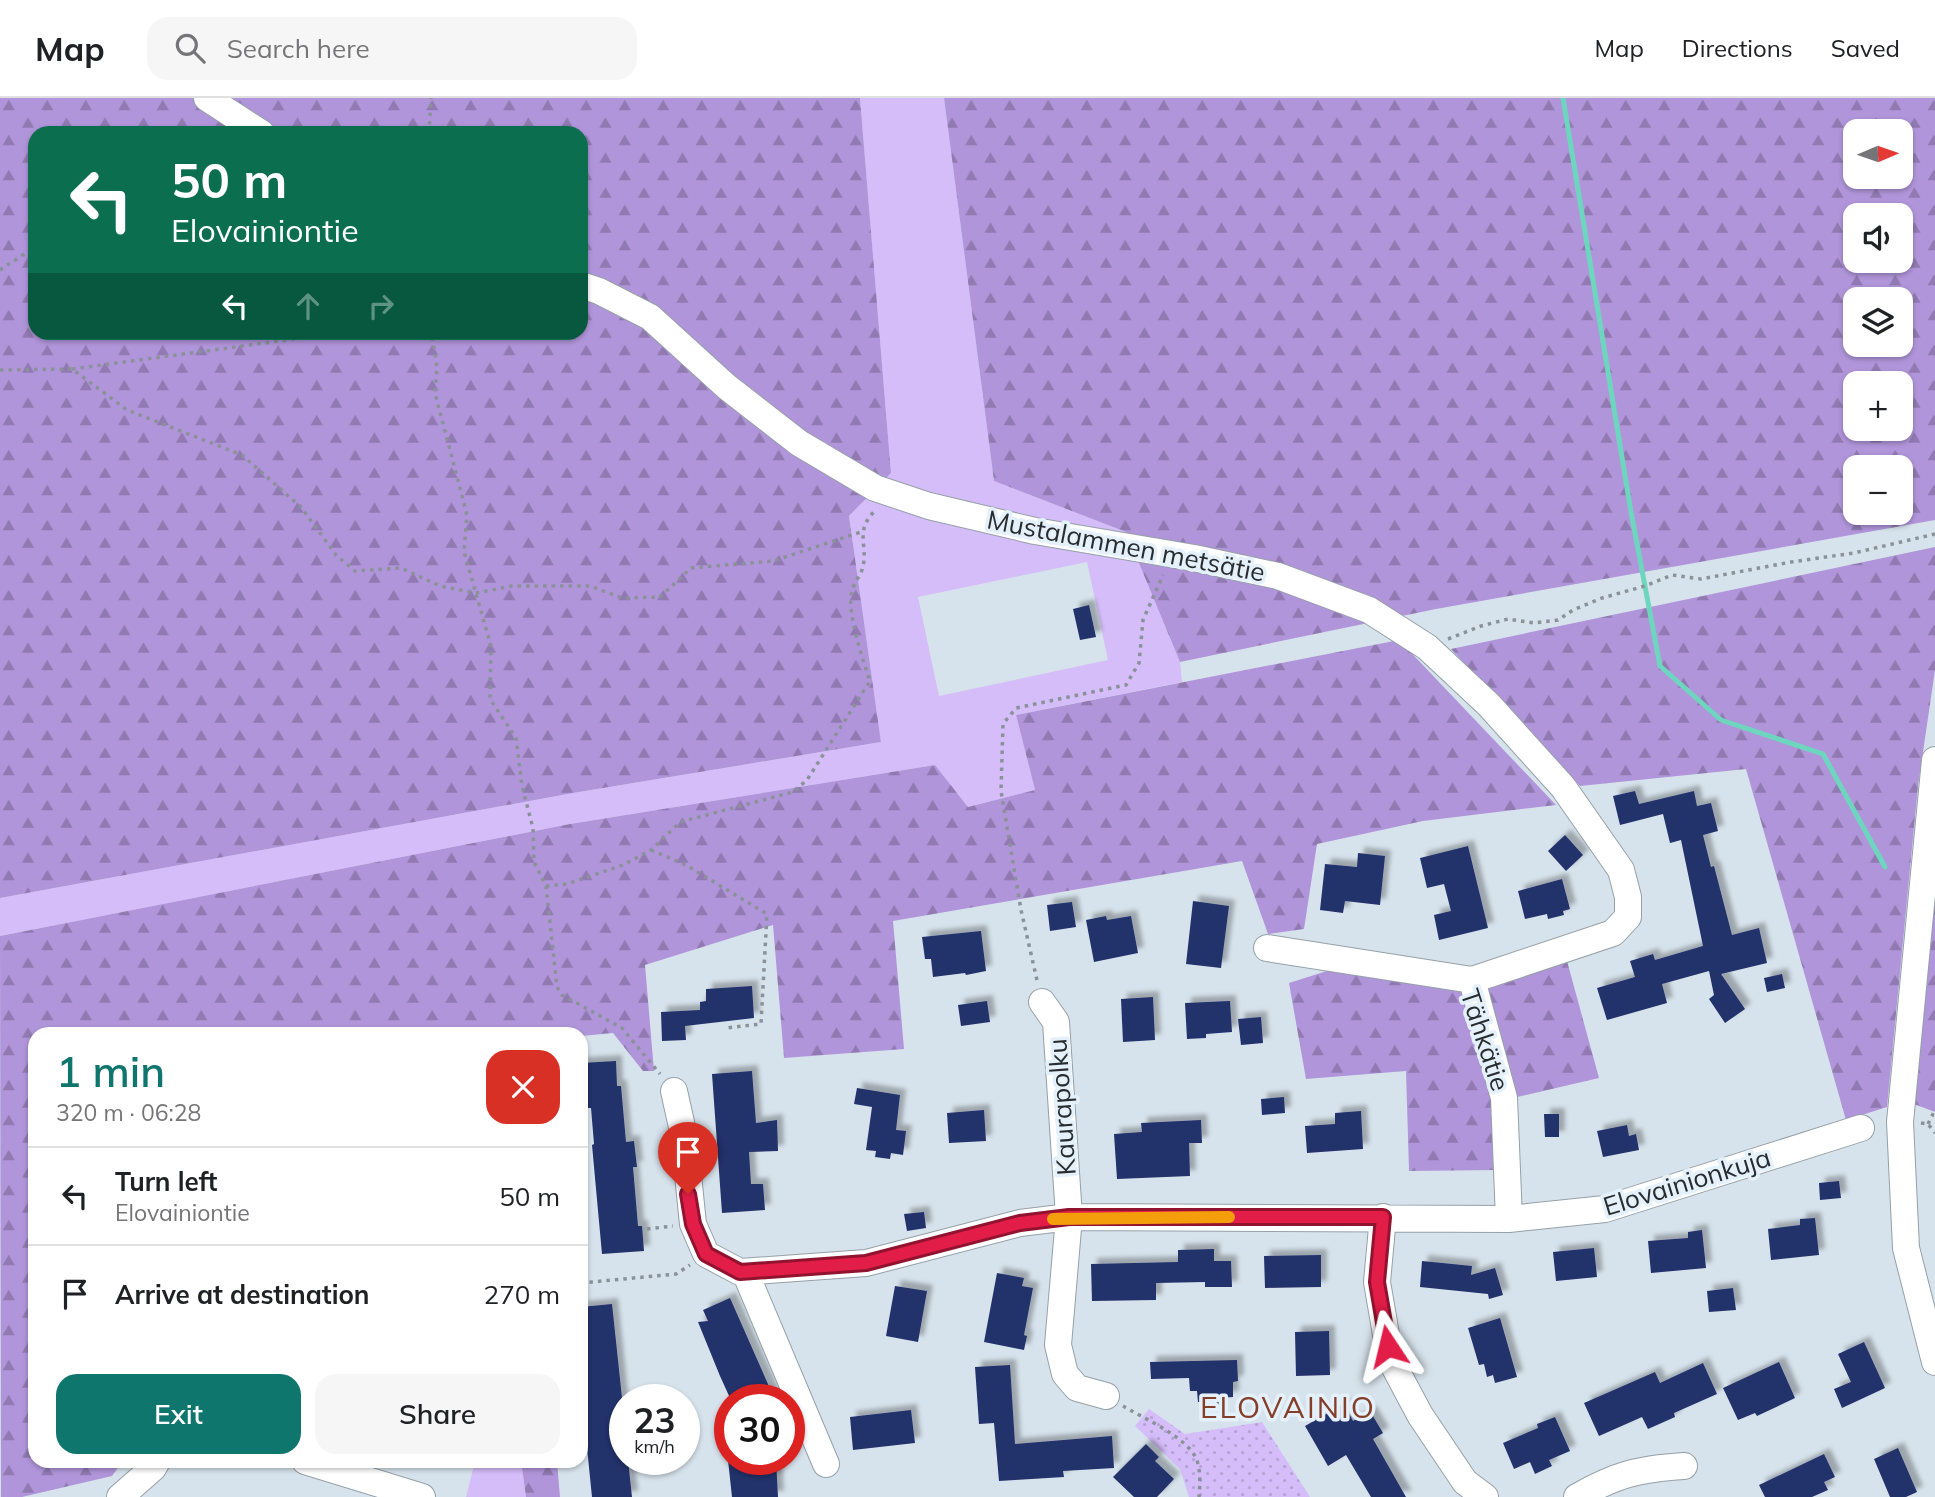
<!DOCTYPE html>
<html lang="en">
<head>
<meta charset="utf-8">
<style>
  :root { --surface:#fff; --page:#f6f6f6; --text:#202124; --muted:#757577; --line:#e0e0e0; --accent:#0f766e }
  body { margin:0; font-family:Mulish,sans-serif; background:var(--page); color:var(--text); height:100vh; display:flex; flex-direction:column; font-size:26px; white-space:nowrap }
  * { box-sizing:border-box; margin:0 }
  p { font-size:23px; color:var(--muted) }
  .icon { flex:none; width:38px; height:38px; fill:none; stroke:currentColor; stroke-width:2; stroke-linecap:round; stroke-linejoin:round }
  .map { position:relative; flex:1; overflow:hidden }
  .drawer { position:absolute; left:28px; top:929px; width:560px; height:441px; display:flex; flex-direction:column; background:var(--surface); border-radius:21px; box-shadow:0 2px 5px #0004 }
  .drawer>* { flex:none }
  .banner { position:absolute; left:28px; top:28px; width:560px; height:214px; border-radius:21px; box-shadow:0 2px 5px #0004; background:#0b6e4f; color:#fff; overflow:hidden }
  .needle { width:46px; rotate:88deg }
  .controls { position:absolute; left:1843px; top:21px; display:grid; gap:14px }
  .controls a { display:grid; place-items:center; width:70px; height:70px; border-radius:14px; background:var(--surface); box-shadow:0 2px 5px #0004; font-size:35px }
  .speed { position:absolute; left:609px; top:1286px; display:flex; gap:14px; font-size:35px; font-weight:700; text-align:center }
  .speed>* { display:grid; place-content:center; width:91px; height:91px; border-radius:50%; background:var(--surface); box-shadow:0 2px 5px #0004; line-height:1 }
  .speed small { font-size:18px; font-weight:400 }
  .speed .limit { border:10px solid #d22; background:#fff; color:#111 }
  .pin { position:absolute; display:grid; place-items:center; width:60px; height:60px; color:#fff; margin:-72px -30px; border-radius:50% 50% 50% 0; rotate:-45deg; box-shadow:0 0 7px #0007 }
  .pin .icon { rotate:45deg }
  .me { position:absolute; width:77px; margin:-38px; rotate:350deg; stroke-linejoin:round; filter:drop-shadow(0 0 5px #0008) }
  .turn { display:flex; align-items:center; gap:24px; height:147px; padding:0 28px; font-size:32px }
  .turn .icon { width:91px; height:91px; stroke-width:2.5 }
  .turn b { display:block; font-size:49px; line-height:60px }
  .lanes { display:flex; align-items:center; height:66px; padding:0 28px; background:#0003; justify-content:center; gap:35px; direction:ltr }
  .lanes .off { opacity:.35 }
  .round { display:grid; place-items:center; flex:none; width:74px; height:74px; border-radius:21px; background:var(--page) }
  .headline { display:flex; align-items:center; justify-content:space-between; height:119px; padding:0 28px }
  h1 { font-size:42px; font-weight:600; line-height:52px; color:var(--accent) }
  .action { display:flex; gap:14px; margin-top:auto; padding:14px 28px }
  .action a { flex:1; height:80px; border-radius:21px; background:var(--accent); color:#fff; font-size:28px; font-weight:600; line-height:80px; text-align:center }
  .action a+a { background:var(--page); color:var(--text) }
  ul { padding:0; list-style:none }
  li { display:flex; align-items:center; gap:21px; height:98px; padding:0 28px; border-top:2px solid var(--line) }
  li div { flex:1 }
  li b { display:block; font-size:26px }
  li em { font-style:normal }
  header { display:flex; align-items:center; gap:42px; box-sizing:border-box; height:98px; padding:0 35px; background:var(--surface); border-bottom:2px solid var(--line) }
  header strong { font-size:33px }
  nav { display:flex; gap:38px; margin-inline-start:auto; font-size:24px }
  .search { width:490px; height:63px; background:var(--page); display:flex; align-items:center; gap:18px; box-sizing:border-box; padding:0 24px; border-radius:21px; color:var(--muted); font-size:26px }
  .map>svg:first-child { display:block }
  .grass { fill:#d4bdf8; fill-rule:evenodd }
  .forest { fill:url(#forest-firs); fill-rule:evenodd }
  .park { fill:url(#park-dots) }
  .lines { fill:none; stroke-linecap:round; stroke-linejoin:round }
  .stream { stroke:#6ed6be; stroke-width:5 }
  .building { fill:#24306b; filter:url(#shadow) }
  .minor-casing { stroke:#95a0a8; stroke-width:28 }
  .path { stroke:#8a9299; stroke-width:3.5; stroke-dasharray:3.5 5; stroke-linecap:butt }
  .minor { stroke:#fff; stroke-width:26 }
  .route-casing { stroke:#92132f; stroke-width:18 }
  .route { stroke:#e11d48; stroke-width:12 }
  .slow { stroke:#f59e0b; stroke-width:12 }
  .labels { text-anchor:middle; stroke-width:7; stroke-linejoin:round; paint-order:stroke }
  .street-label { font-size:26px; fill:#282c2f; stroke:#e5f1fa }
  .quarter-label { font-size:30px; letter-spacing:2px; fill:#843f2b; stroke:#e5f1fa }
</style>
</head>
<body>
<header>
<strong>Map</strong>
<div class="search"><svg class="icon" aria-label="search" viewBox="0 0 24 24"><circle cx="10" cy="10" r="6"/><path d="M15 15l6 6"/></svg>Search here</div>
<nav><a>Map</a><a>Directions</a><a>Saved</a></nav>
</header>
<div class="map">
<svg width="1935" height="1399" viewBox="0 0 1935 1399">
  <defs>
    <pattern id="forest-firs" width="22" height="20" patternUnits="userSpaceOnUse" patternTransform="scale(1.75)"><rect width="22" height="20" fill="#b195da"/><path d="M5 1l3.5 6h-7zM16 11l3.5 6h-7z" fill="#907ab1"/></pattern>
    <pattern id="park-dots" width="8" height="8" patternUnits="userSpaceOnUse" patternTransform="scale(1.75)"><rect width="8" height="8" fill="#d4bdf8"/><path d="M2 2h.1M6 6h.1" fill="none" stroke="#b6a3d5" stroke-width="1.8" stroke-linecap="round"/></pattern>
    <filter id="shadow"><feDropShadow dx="6" dy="-6" stdDeviation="2" flood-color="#0004"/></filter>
  </defs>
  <rect width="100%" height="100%" fill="#d7e3ec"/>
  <!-- grass -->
  <path class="grass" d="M860 0H944L994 383 1126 434 1180 564 1182 584 1016 617 1035 692 968 709 935 667 570 726 0 838V800L573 695 881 644 849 418 891 375ZM1087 464 1108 562 939 598 918 499Z
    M475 1363H521L526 1399H466Z"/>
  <!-- forest -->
  <path class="forest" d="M0 0H860L891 375 849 418 881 644 573 695 0 800ZM35 35H581V234H35Z
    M944 0H1935V422L1436 511 1180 564 1126 434 994 383ZM1855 33H1900V79H1855ZM1855 117H1900V163H1855ZM1855 201H1900V247H1855ZM1855 285H1900V331H1855ZM1855 369H1900V415H1855Z
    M1935 449V572L1918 688 1887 1009 1846 1022 1746 671 1580 688 1451 551Z
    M1399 542 1556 707 1423 723 1317 746 1304 831 1268 836 1242 763 893 823 904 951 784 960 773 827 645 867 654 973H643L613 935 581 938V936H35V1363H123L112 1378 22 1399H1L0 838 570 726 935 667 968 709 1035 692 1016 617Z
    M1935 762V1014L1914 1006Z
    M1567 863 1599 980 1517 999 1485 890Z
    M1330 872 1462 891 1496 1002 1498 1072 1409 1073 1406 973 1306 981 1289 885Z
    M521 1363H557L560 1399H526Z"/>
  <!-- park -->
  <path class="park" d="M1149 1311 1185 1336 1262 1324 1310 1399H1189L1180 1371 1135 1328Z"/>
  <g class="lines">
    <!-- stream -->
    <path class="stream" d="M1563 0 1631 414 1660 568 1721 622 1823 656 1885 769"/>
  </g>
  <!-- building -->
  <path class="building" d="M1089 507 1096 539 1080 542 1073 511Z
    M1635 693 1639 706 1694 693 1697 708 1711 705 1718 733 1703 737 1711 769 1714 768 1732 837 1759 830 1767 865 1721 876 1745 911 1725 925 1709 901 1714 897 1709 873 1662 886 1667 905 1607 922 1597 890 1635 879 1630 863 1653 856 1655 862 1703 848 1681 742 1670 745 1663 716 1620 727 1613 698Z
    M1565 737 1583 757 1566 773 1548 753Z
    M1468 748 1488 830 1439 842 1434 817 1451 813 1444 786 1427 790 1420 760Z
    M1358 755 1385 758 1380 807 1345 803 1343 815 1320 812 1325 766 1357 769Z
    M1562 781 1570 811 1563 813 1564 817 1548 821 1547 816 1525 821 1518 793Z
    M1193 803 1229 808 1221 870 1186 866Z
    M1072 804 1076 829 1050 833 1047 807Z
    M1106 818 1107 822 1131 818 1138 855 1094 864 1086 822Z
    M981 833 986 873 966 877 965 875 933 879 931 861H925L922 839Z
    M1782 876 1785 890 1767 894 1764 880Z
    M752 888 754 920 685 928 686 942 662 943 661 914 700 912V904L706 903V891Z
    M1153 899 1155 942 1123 944 1121 901Z
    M987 903 990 924 961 928 958 907Z
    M1230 903 1232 934 1206 936V940L1187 941 1185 905Z
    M1261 919 1263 945 1241 947 1238 921Z
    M616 963 617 988H621L626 1044 634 1043 637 1069H633L638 1128H642L644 1153 602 1156 592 1047 594 1046 591 1010H585L584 995 581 996V965Z
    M752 973 756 1025 777 1022 778 1053 749 1054 751 1086H763L765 1112 722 1115 712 976Z
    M857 990 900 997 896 1032 906 1033 903 1057 891 1055 890 1061 875 1059 876 1053 866 1052 872 1009 854 1006Z
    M1284 999 1285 1015 1262 1017 1261 1001Z
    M984 1012 986 1043 949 1045 947 1015Z
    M1361 1013 1363 1051 1307 1055 1305 1028 1335 1026V1015Z
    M1544 1016H1559V1039H1545Z
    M1201 1022 1202 1045H1189L1190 1078 1117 1081 1114 1036 1142 1034 1141 1025Z
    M1627 1027 1629 1038 1636 1036 1639 1052 1603 1059 1597 1033Z
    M1839 1083 1841 1100 1820 1102 1819 1085Z
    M924 1114 926 1130 907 1133 904 1116Z
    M1815 1120 1819 1157 1771 1162 1768 1131 1800 1127V1121Z
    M1702 1132 1706 1170 1651 1175 1648 1143 1688 1140V1134Z
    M1594 1150 1597 1179 1556 1183 1553 1154Z
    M1214 1151V1163H1231L1232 1189H1205V1184L1156 1185V1202L1092 1203 1091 1166 1178 1164V1152Z
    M1321 1157V1189L1265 1190 1264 1158Z
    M1422 1163 1472 1168 1471 1177 1495 1170 1503 1197 1489 1201 1488 1196 1420 1189Z
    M997 1175 1024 1180 1022 1188 1033 1190 1024 1237 1027 1238 1024 1252 984 1244Z
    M895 1188 927 1193 918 1244 886 1238Z
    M1733 1190 1736 1212 1709 1214 1707 1193Z
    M730 1200 775 1302H743L740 1296 730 1300 720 1278 698 1224 708 1223 703 1212Z
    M612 1206 625 1328V1362H628L632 1399H592L581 1291V1209Z
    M1500 1220 1517 1279 1495 1285 1493 1277 1487 1279 1484 1266 1479 1267 1468 1230Z
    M1329 1233 1330 1277 1296 1278 1295 1234Z
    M1864 1244 1885 1290 1842 1310 1834 1291 1851 1284 1838 1256Z
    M1237 1262 1238 1283 1233 1284V1299L1219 1300V1307H1206L1205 1304H1198L1197 1293H1190L1189 1280 1151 1281 1150 1264Z
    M1779 1264 1795 1300 1757 1318 1755 1315 1738 1322 1723 1290Z
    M1703 1265 1717 1296 1674 1315 1675 1319 1648 1331 1642 1319 1599 1338 1584 1305 1655 1274 1660 1285Z
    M1010 1267 1015 1346 1112 1338 1114 1370 1063 1373 1064 1379 999 1383 994 1325 979 1326 975 1269Z
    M1344 1306 1353 1323 1370 1313 1383 1335 1373 1341 1406 1399H1371L1346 1357 1328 1368 1305 1328Z
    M911 1312 915 1345 853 1352 850 1319Z
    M1555 1319 1570 1353 1549 1362 1552 1368 1535 1376 1530 1364 1514 1371 1503 1345 1538 1330 1537 1326Z
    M1146 1346 1159 1359 1155 1363 1174 1381 1157 1399H1134L1113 1379Z
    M1898 1350 1917 1394 1906 1399H1890L1874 1361Z
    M1824 1356 1835 1379 1824 1384 1828 1392 1812 1399H1765L1759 1387Z
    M728 1362H776L778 1399H732Z"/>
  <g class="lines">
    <!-- minor casing -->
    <g class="minor-casing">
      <path id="minor" d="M207 0 261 35
        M581 187 599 193 650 219 727 289 799 345 875 390 929 408 1035 433 1194 460 1278 478 1369 512 1427 549 1489 607 1563 689 1621 772 1628 799V819L1613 835 1472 882
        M1935 662 1900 1024 1906 1150 1935 1264
        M1267 850 1472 882 1504 1000 1509 1121
        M1042 904 1056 924 1069 1119 1058 1247 1065 1276 1077 1290 1106 1298
        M674 993 684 1038 693 1126 706 1156 740 1174 866 1165 1020 1125 1069 1119 1509 1121 1605 1111 1861 1030
        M1383 1119 1377 1184 1388 1248 1395 1270 1420 1317 1465 1384 1485 1399
        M745 1174 826 1366
        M305 1363 422 1399
        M120 1399 153 1370 157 1363
        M1577 1399C1617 1376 1639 1371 1684 1368"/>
    </g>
    <!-- path -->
    <path class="path" d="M429 35 431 0
      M0 172 35 149
      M425 234 433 242 437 270 435 295 467 417 464 454 491 548 490 601 516 640 522 688 533 730 534 764 546 788 557 889 562 897 622 930 660 976
      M312 238 329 234
      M72 271 310 239 314 234
      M0 272 72 271 127 312 242 357 301 409 336 457 355 473 401 470 440 488 476 495 512 488H590L622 500 660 499 691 470 773 463 864 433
      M1448 541 1481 528 1508 521 1534 525 1558 522 1573 512 1602 500 1645 488 1672 477 1701 481 1791 464 1854 455 1935 436
      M651 752 686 767 767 816 761 926 726 930
      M546 788 567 786 623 767 651 752 680 724 793 694 807 682 870 583C863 562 846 513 852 493 854 484 862 476 863 468 868 447 854 432 876 412
      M1037 882 1021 812 1001 693 1003 626 1016 610 1126 587 1139 565 1143 522 1163 477
      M1921 1025 1928 1026 1935 1035
      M1928 1026 1935 1012
      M647 1131 673 1128
      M581 1185 676 1176 690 1167
      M1123 1308C1143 1320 1185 1338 1196 1360 1201 1372 1200 1386 1199 1399"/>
    <!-- minor -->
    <use href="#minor" class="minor"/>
  </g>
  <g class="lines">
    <!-- route casing -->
    <g class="route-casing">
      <path id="route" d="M688 1096 693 1126 706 1156 740 1174 866 1165 1020 1125 1069 1119H1383L1377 1184 1388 1248"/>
    </g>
    <!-- route -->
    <use href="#route" class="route"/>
    <!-- slow -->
    <path class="slow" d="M1053 1121 1229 1119"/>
  </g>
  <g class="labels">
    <!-- street labels -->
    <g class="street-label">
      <text transform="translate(1126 448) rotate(11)" y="9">Mustalammen metsätie</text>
      <text transform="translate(1485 942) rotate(72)" y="9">Tähkätie</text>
      <text transform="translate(1062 1009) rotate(-94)" y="9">Kaurapolku</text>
      <text transform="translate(1687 1084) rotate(-17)" y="9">Elovainionkuja</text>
    </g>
    <!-- quarter labels -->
    <g class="quarter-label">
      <text x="1288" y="1320">ELOVAINIO</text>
    </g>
  </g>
</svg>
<div class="controls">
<a><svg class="needle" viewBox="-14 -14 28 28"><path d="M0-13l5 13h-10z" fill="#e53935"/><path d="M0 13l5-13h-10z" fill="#757577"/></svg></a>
<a><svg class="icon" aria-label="sound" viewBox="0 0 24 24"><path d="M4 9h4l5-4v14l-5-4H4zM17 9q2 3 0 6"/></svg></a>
<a><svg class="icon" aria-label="layers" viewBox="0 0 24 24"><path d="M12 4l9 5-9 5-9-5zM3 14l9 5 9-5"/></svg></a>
<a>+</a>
<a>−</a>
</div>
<div class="speed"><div>23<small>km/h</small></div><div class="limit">30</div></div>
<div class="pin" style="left:688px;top:1096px;background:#d93025"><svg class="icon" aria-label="arrive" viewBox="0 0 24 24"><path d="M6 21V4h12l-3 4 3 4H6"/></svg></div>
<svg class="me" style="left:1388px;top:1248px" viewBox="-20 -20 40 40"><path d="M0-17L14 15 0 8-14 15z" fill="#e11d48" stroke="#fff" stroke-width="4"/></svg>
<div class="banner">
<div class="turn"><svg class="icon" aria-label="left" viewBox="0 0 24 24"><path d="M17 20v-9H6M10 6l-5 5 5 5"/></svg><div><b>50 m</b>Elovainiontie</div></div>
<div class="lanes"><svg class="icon" aria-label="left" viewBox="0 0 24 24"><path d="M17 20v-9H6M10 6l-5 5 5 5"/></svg><svg class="icon off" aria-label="ahead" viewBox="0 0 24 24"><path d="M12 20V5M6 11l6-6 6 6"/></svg><svg class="icon off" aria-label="right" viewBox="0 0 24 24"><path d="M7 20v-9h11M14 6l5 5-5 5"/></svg></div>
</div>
<section class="drawer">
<div class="headline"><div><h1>1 min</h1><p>320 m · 06:28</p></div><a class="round" style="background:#d93025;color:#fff"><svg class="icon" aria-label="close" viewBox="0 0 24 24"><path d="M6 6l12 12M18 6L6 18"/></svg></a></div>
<ul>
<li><svg class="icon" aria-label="left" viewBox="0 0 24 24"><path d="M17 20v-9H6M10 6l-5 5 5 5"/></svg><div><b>Turn left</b><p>Elovainiontie</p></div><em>50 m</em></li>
<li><svg class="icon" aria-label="arrive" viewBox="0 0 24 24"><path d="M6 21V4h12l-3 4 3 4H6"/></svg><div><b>Arrive at destination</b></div><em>270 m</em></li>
</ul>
<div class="action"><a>Exit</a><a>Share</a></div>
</section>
</div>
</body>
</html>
